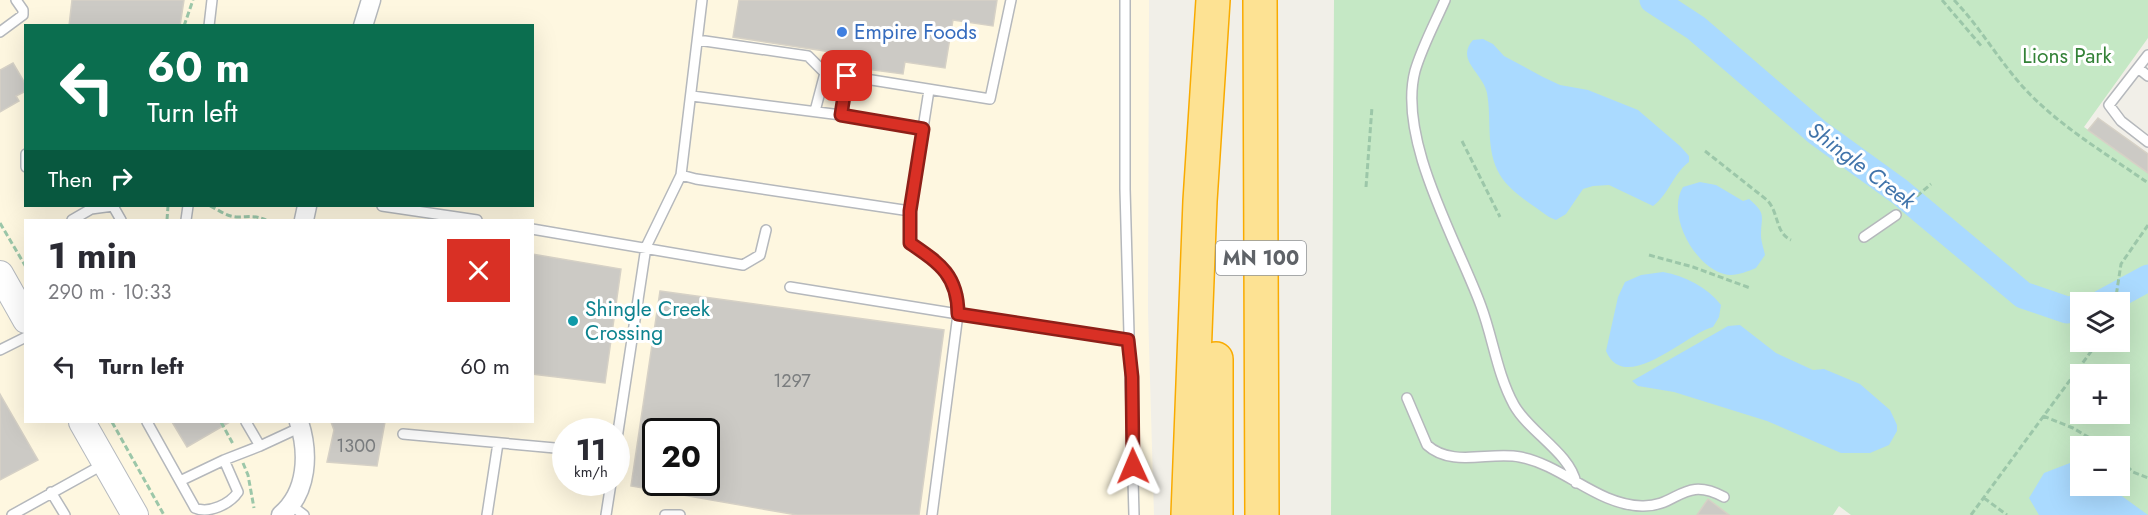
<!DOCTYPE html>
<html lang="en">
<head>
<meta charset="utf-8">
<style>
  :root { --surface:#fff; --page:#f2f2f3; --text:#2b2b33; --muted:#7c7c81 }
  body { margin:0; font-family:Jost,sans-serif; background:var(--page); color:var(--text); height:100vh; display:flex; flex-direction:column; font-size:22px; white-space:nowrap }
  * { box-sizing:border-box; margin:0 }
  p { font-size:20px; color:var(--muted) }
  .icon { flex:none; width:33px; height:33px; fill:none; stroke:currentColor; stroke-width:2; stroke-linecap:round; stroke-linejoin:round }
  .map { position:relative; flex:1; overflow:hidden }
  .sheet { position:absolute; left:24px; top:219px; width:510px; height:204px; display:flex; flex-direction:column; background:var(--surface); border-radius:0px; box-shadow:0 6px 24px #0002 }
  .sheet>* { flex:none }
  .guide { position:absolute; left:24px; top:24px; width:510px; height:183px; border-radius:0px; box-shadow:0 6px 24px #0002; background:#0b6e4f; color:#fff; overflow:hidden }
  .fabs { position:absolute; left:2070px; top:292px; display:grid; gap:12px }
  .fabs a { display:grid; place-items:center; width:60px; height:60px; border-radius:0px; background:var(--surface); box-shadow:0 6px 24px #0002; font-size:30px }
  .speed { position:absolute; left:552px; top:418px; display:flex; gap:12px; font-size:30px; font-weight:700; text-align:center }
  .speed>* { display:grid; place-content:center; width:78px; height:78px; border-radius:50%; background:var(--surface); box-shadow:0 6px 24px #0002; line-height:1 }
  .speed small { font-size:15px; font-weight:400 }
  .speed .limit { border:3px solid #111; border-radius:9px; background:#fff; color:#111 }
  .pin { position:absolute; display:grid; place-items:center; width:51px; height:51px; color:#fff; margin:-26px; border-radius:12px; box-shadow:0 3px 9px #0006 }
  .me { position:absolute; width:66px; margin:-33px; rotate:359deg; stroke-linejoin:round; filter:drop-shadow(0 0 4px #0008) }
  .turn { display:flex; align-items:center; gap:21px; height:126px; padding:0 24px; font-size:27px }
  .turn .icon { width:78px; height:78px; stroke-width:2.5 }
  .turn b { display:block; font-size:42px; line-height:51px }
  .then { display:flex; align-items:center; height:57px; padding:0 24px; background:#0003; gap:12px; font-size:22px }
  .round { display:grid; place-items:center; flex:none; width:63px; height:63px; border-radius:0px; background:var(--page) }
  .head { display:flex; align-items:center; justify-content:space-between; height:102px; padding:0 24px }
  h1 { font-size:36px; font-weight:700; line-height:45px }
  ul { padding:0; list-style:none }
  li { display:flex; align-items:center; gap:18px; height:90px; padding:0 24px }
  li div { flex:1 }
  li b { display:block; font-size:22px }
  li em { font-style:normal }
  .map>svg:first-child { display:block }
  .commercial { fill:#fef7e0; fill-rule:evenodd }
  .green { fill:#c5e8c5; fill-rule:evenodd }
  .water { fill:#aadaff }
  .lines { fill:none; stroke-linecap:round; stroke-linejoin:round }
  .river { stroke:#aadaff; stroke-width:27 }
  .building { fill:#cccac5; stroke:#d6d1c6; stroke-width:1.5; fill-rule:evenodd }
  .lane-casing { stroke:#b5b8bc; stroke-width:12 }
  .street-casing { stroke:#b5b8bc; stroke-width:21 }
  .secondary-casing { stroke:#b6babf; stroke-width:28 }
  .highway-casing { stroke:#f9ab00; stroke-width:36 }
  .path { stroke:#9cc7a9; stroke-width:3; stroke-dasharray:6 3; stroke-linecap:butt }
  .lane { stroke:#fff; stroke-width:9 }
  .street { stroke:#fff; stroke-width:18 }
  .secondary { stroke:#fff; stroke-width:26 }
  .highway { stroke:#fde293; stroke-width:33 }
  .route-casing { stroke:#8d1f18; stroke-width:15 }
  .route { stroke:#d93025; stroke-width:10 }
  .shop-dot { fill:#3f7fe0; stroke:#fff; stroke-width:2 }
  .culture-dot { fill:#0f9aa8; stroke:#fff; stroke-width:2 }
  .labels { text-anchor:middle; stroke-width:6; stroke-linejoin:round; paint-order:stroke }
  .number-label { font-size:18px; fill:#7a7d7f }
  .shield { fill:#fff; stroke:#8f9295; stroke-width:1.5 }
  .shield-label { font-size:20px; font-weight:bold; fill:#5f6368 }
  .shop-label { font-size:21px; fill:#366cbe; stroke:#fff; text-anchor:start }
  .park-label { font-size:21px; fill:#348238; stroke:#fff }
  .culture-label { font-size:21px; fill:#0d838f; stroke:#fff; text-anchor:start }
  .water-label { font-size:22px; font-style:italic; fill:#4174aa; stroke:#fff }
</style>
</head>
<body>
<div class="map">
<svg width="2148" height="515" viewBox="0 0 2148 515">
  <rect width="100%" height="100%" fill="#f1efe8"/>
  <!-- commercial -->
  <path class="commercial" d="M0 0H1149L1148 312 1154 515H0ZM26 26H532V206H26ZM26 220H532V422H26ZM566 432H616V483H566ZM656 432H706V483H656Z"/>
  <!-- green -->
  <path class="green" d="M1334 0H2148V38L2084 127 2148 172V515H1851L1839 506 1833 515H1331ZM2080 303H2120V342H2080ZM2080 375H2120V414H2080ZM2080 447H2120V486H2080Z"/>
  <!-- water -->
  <path class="water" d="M1483 39 1493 44 1504 56 1543 77 1560 85 1588 90 1638 110 1680 146 1689 156V162C1673 174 1669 194 1653 206L1609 185 1593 186 1583 189 1566 214 1556 220 1549 217C1534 206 1510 192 1500 175 1485 149 1492 121 1487 93 1483 73 1455 60 1473 40Z
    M1700 182 1716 185 1743 201 1749 199C1767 214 1761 216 1761 235 1761 242 1764 249 1765 255L1756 268C1746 272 1734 277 1724 274 1694 266 1666 214 1683 187Z
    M1663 272C1685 276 1707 287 1721 305L1719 317 1713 327C1687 333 1625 396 1606 351L1618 297 1625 282 1641 275Z
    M1740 325 1776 353 1813 370 1824 369 1860 384 1890 410 1897 425V431L1889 445 1870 453H1841L1767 421 1674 392 1638 386 1632 381 1728 326Z
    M2070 463 2080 467V486H2108L2148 515H2039L2029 498 2044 473Z"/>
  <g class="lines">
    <!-- river -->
    <path class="river" d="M1653 0 1696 28 1817 132 1900 192 2023 295 2067 310 2080 308
      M2102 303 2148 278"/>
  </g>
  <!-- building -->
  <path class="building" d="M72 0H184L180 26H69Z
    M739 0H997L993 26 953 20 945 68 905 62 903 74 829 64 831 52 733 37Z
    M13 63 26 85V91L16 96 19 101 0 112V70Z
    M2098 118 2148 154V173L2088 130Z
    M532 254 621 269 605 383 532 374Z
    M660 291 944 330 919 515H797L631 486ZM656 432H706V483H656Z
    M0 394 38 460 0 480Z
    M172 422H230L187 447Z
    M331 422H385L377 466 327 462 334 430Z
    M1708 499 1729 515H1697Z"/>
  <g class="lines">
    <!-- lane casing -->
    <g class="lane-casing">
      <path id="lane" d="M1125 0V189L1134 515
        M1445 0C1435 23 1422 47 1415 71 1397 140 1458 243 1481 306 1493 338 1497 374 1514 405 1529 432 1570 453 1576 483
        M209 26 212 0
        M0 32 23 15V10L16 0
        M698 40 808 56 825 73 815 111
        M2148 55 2109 105 2121 121 2148 142
        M2138 68 2148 76
        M929 90 910 211V243C939 263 958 275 958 314L1128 340
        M692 96 841 115 923 129
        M841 115 847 76 990 99 1011 0
        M26 154V167
        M681 175 696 179 910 211
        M382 206 477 220
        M72 220 91 209 113 206 121 220
        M186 220 188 206
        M532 229 743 265 760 255 766 230
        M1864 237 1896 215
        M790 287 958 314 932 515
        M0 350 26 337
        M1407 398 1427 445C1452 468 1490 451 1520 457 1563 465 1597 505 1642 506 1678 507 1683 475 1724 497
        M147 422 195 508C209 514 230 504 238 492L224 460 260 446
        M246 422 260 446 301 427
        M403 434 566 449
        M616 445 646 247 681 175 702 0
        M180 481 224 460
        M51 492 65 515
        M292 506 304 515
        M12 515 104 464
        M487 515 498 443
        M606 515 611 483
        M665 515H680"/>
    </g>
    <!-- street casing -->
    <g class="street-casing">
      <path id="street" d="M363 26 371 0
        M304 220 307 206
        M281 515C308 492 309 453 299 422"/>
    </g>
    <!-- secondary casing -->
    <g class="secondary-casing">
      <path id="secondary" d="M0 274 26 320
        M82 422 135 515"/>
    </g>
    <!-- highway casing -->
    <g class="highway-casing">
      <path id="highway" d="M1260 0 1262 515
        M1216 359V515
        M1188 515 1200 201 1213 0"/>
    </g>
    <!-- path -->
    <path class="path" d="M1942 0 1983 48
      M1954 0C1978 25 1995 54 2017 80 2052 122 2104 152 2148 183
      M184 26 193 0
      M1462 141 1500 217
      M1705 151 1767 200C1779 212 1775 233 1791 240
      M1366 187 1372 107
      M210 206C219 210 227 217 238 217 250 217 254 215 266 220
      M1903 208 1931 184
      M167 220 168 206
      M0 223 26 267
      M1649 255 1693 267 1750 288
      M2115 303 2121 264 2148 225
      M2043 416 2073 428 2105 447
      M112 422 164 515
      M221 422 233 444
      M2120 460 2133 472 2148 478
      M243 463 248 475 254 508
      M1984 498 2007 515
      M1971 515 2098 342"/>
    <!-- lane -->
    <use href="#lane" class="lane"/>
    <!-- street -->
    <use href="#street" class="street"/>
    <!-- secondary -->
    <use href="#secondary" class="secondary"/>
    <!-- highway -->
    <use href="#highway" class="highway"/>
  </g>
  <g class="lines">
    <!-- route casing -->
    <g class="route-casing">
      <path id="route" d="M847 76 841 115 923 129 910 211V243C939 263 958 275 958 314L1128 340 1132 377 1133 466"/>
    </g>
    <!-- route -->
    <use href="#route" class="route"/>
  </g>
  <!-- markers -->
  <circle class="shop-dot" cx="842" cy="32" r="6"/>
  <circle class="culture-dot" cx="573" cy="321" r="6"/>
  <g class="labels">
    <!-- number labels -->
    <g class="number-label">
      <text x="792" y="387">1297</text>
      <text x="356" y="452">1300</text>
    </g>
    <!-- shield labels -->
    <rect class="shield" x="1216" y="241" width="90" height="34" rx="4.5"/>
    <g class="shield-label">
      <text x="1261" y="265">MN 100</text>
    </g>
    <!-- shop labels -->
    <g class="shop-label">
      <text x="854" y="39">Empire Foods</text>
    </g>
    <!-- park labels -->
    <g class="park-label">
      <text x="2067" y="63">Lions Park</text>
    </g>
    <!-- culture labels -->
    <g class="culture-label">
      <text x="585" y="316">Shingle Creek<tspan x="585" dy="24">Crossing</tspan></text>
    </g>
    <!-- water labels -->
    <g class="water-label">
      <text transform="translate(1862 165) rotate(37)" y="8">Shingle Creek</text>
    </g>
  </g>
</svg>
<div class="fabs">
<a><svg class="icon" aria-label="layers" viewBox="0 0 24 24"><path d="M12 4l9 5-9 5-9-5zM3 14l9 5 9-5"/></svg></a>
<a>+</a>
<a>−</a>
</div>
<div class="speed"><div>11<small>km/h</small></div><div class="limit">20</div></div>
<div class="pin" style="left:847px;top:76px;background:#d93025"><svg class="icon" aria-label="arrive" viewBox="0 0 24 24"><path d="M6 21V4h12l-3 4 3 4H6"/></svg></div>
<svg class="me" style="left:1133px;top:466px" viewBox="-20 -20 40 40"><path d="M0-17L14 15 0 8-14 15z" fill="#d93025" stroke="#fff" stroke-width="4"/></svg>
<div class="guide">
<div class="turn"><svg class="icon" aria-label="left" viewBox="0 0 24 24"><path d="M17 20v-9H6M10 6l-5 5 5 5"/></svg><div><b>60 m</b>Turn left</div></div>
<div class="then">Then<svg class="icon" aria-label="right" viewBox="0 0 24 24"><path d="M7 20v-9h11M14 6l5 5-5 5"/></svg></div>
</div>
<section class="sheet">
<div class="head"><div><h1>1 min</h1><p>290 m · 10:33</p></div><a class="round" style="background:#d93025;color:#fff"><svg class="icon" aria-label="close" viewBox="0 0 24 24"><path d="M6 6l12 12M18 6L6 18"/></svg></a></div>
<ul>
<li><svg class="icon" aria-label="left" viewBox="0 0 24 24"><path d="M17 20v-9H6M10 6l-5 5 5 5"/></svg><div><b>Turn left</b></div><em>60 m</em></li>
</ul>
</section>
</div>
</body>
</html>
